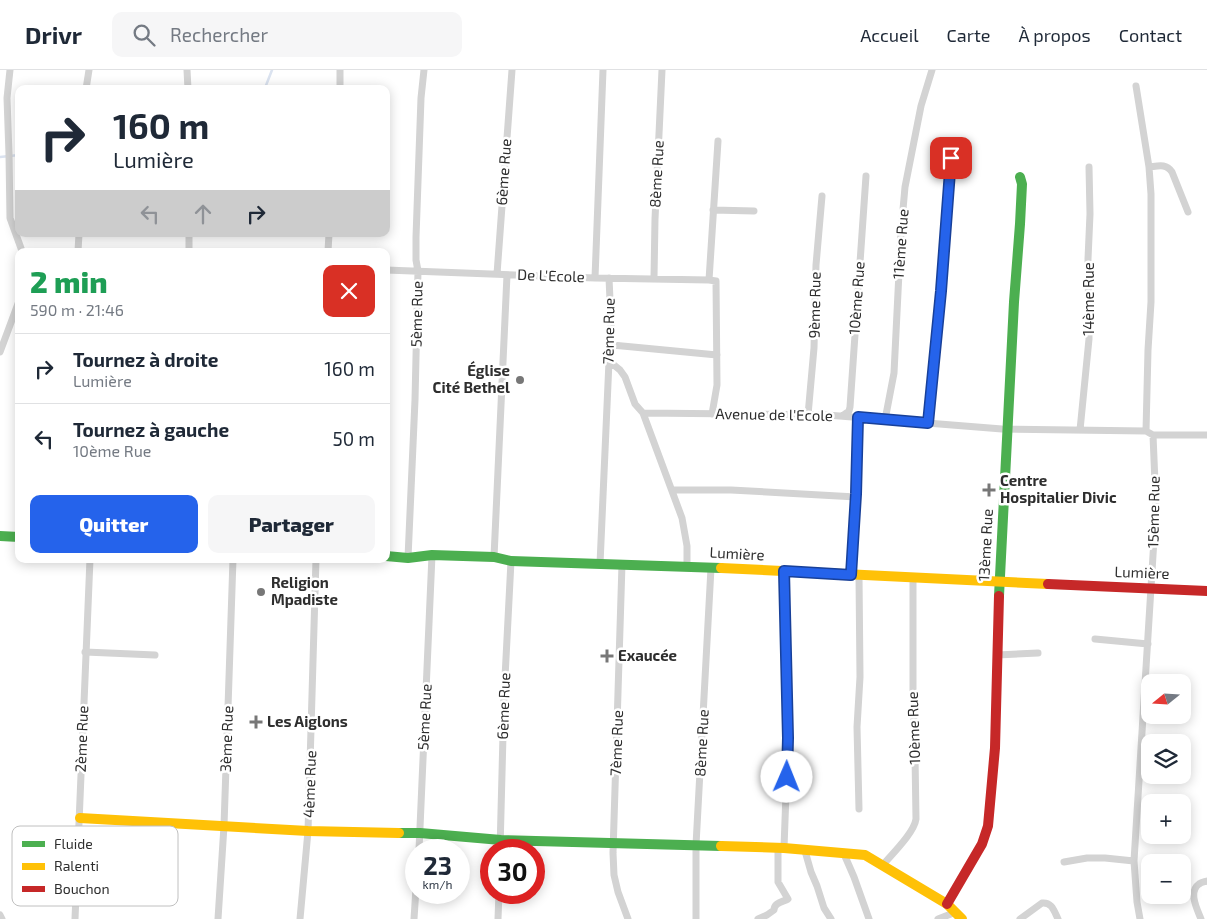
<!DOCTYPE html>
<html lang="fr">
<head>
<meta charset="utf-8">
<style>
  :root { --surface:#fff; --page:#f6f6f7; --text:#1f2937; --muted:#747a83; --line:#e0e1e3; --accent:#2563eb }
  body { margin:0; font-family:"Exo 2",sans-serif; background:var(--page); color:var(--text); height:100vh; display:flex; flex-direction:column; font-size:19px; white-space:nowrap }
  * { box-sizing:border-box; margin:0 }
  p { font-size:16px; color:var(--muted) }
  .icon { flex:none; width:28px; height:28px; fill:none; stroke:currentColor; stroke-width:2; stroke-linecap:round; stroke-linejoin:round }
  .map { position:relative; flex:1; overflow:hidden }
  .details { position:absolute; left:15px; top:178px; width:375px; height:315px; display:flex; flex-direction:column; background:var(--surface); border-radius:10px; box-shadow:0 2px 12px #0003 }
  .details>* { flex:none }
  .top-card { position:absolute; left:15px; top:15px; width:375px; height:152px; border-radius:10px; box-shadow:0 2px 12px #0003; background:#fff; color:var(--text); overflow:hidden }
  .needle { width:32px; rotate:252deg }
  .buttons { position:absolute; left:1141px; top:604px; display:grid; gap:10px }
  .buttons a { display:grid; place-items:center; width:50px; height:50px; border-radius:10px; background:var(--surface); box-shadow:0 2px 12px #0003; font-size:25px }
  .speed { position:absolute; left:405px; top:769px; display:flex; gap:10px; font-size:25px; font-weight:700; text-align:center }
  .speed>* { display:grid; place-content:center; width:65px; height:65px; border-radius:50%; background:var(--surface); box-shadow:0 2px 12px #0003; line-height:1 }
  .speed small { font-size:12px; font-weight:400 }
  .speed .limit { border:8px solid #d22; background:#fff; color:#111 }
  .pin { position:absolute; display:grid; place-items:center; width:42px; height:42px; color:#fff; margin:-21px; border-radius:10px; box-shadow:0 2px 8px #0006 }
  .me { position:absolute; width:55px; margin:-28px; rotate:1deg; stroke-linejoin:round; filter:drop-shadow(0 0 4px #0008) }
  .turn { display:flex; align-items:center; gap:18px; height:105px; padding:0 15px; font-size:22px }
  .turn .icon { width:65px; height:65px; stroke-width:2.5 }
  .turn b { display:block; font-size:35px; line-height:42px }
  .lanes { display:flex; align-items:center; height:48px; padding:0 15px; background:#0003; justify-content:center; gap:25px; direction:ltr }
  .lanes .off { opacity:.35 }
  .round { display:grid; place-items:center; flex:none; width:52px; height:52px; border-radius:10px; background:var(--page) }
  .overview { display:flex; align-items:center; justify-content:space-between; height:85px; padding:0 15px }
  h1 { font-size:30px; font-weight:800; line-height:38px; color:#1e9e55 }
  .cta { display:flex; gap:10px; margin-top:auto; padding:10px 15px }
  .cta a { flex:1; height:58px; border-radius:10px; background:var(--accent); color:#fff; font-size:20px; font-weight:800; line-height:58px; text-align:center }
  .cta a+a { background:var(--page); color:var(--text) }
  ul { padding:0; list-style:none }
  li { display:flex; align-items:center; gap:15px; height:70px; padding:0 15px; border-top:1px solid var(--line) }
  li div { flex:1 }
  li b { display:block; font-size:19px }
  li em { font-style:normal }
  header { display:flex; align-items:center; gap:30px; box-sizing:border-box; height:70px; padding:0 25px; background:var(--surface); border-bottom:1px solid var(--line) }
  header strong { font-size:24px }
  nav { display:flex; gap:28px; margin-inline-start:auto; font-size:18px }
  .search { width:350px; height:45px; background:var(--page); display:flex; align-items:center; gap:12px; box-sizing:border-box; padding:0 18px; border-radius:10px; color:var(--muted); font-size:19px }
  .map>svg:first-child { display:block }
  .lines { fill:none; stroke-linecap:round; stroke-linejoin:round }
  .stream { stroke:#dbe3f0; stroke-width:2.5 }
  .street { stroke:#d3d3d3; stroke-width:7 }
  .fast { stroke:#4caf50; stroke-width:10 }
  .slow { stroke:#ffc107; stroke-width:10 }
  .jam { stroke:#c62828; stroke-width:10 }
  .route-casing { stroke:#184099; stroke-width:12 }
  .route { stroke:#2563eb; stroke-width:9 }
  .poi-dot { fill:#777; stroke:#fff; stroke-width:2 }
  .labels { text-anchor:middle; stroke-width:5; stroke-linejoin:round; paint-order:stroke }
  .street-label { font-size:15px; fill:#2e2e2e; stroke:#fff }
  .poi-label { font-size:15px; font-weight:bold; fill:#2e2e2e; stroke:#fff; text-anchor:start }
  .key { fill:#fff; stroke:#c0c0c0; stroke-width:1 }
  .key-label { font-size:14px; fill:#2e2e2e }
</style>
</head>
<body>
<header>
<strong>Drivr</strong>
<div class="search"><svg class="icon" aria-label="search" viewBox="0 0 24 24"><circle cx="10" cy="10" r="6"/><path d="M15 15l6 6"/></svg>Rechercher</div>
<nav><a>Accueil</a><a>Carte</a><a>À propos</a><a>Contact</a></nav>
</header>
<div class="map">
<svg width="1207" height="849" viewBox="0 0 1207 849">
  <rect width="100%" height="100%" fill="#fff"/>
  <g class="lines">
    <!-- stream -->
    <path class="stream" d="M260 19 265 18 272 0
      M0 87 19 85"/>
    <!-- street -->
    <path class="street" d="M10 0 7 28 9 84 10 148 22 181
      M187 0 188 19
      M1136 16 1149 97 1151 124V232L1148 280 1146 361
      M86 19 89 0
      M340 19V0
      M1149 97C1158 96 1166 93 1172 102L1188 142
      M713 140 754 141
      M78 181 79 164
      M189 181V164
      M328 181 329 164
      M386 200 595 208 709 210 716 211 717 315 712 344
      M497 204 512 0
      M595 208 603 0
      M654 208 655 149 662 0
      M709 210 718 71
      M612 275 717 285
      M0 282 19 231
      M609 291 620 300 625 307 635 334 643 343 682 448 687 476V496
      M643 343 827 345 1002 359 1146 361 1153 365H1207
      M808 345 814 278 816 195 822 126
      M842 346 849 341 850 337 866 106
      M885 350 894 303 901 162 905 117 921 36 932 0
      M928 353 941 221 951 88
      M1080 360 1089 269 1088 189 1090 144 1089 97
      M673 420H731L856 427
      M494 487 507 205
      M408 488 415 330 418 201 416 190V167L421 28 424 0
      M600 494 609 291 612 275 609 208
      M622 494 613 783 614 805 618 822 628 849
      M784 501 788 668 784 778
      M851 505 856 424 858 347
      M859 506 860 607 857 657 859 739
      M1095 569 1148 574
      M85 582 155 585
      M997 585 1038 583
      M419 780 432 485
      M500 780 504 627 511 491
      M805 781 811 802 817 816 824 838 831 849
      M844 784 854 807 869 849
      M1064 792 1087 788H1105L1134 791
      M883 795C892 784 914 763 916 749L915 685 913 621V508
      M0 845 2 849
      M75 849 90 489
      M218 849 224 756 233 489
      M300 849 308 761 316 489
      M414 849 416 818
      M498 849 499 822
      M696 849V775L711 498
      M758 849 767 845 774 840C774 833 782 832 788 829L778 812V778
      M938 849 956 842
      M1020 849 1042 833C1052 832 1054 841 1058 849
      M1140 849 1137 832 1134 791 1156 437 1153 365
      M1201 849C1197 839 1188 822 1199 814 1202 812 1204 812 1207 811"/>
    <!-- fast -->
    <path class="fast" d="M0 466 19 467
      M386 486 408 488 432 485 494 487 511 491 721 498
      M999 526 1014 232 1020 154 1022 114 1020 107
      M399 763H420L501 770 721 776"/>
    <!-- slow -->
    <path class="slow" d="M721 498 1048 514
      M80 748 308 761 399 763
      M721 776 784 778 865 785 947 834 962 849"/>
    <!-- jam -->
    <path class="jam" d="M1048 514 1207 521
      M947 834 982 774 988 756 995 678 999 526"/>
  </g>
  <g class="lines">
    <!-- route casing -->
    <g class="route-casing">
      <path id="route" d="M787 707 788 668 784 501 851 505 856 424 858 347 928 353 941 221 951 88"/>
    </g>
    <!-- route -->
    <use href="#route" class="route"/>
  </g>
  <!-- markers -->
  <g class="poi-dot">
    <circle cx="520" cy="310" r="5"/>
    <path d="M986.5 412.5h5v5h5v5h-5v5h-5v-5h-5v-5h5z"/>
    <circle cx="261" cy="522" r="5"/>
    <path d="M604.5 578.5h5v5h5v5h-5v5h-5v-5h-5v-5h5z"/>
    <path d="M253.5 644.5h5v5h5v5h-5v5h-5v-5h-5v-5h5z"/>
  </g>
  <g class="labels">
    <!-- street labels -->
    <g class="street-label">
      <text transform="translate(504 102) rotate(-86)" y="5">6ème Rue</text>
      <text transform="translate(657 104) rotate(-87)" y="5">8ème Rue</text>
      <text transform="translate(901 174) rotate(-86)" y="5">11ème Rue</text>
      <text transform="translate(551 206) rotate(2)" y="5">De L'Ecole</text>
      <text transform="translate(857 228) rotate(-86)" y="5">10ème Rue</text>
      <text transform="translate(1089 229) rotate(-90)" y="5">14ème Rue</text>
      <text transform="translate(815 235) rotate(-89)" y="5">9ème Rue</text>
      <text transform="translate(417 244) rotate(-89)" y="5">5ème Rue</text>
      <text transform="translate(609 261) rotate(-89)" y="5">7ème Rue</text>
      <text transform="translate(774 345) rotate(1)" y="5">Avenue de l'Ecole</text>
      <text transform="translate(1154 442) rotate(-89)" y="5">15ème Rue</text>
      <text transform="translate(986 475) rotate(-87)" y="5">13ème Rue</text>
      <text transform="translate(737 484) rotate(3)" y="5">Lumière</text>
      <text transform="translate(1142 503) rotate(2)" y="5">Lumière</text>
      <text transform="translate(504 636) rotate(-88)" y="5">6ème Rue</text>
      <text transform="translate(425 647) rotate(-87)" y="5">5ème Rue</text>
      <text transform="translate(914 658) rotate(-92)" y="5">10ème Rue</text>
      <text transform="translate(82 669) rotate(-88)" y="5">2ème Rue</text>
      <text transform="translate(227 669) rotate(-88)" y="5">3ème Rue</text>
      <text transform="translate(617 673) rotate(-88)" y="5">7ème Rue</text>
      <text transform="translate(702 673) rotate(-87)" y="5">8ème Rue</text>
      <text transform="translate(310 714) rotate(-88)" y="5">4ème Rue</text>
    </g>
    <!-- poi labels -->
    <g class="poi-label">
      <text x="510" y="306" text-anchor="end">Église<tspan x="510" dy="17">Cité Bethel</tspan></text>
      <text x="1000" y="416">Centre<tspan x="1000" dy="17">Hospitalier Divic</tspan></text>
      <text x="271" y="518">Religion<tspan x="271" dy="17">Mpadiste</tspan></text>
      <text x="618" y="591">Exaucée</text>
      <text x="267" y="657">Les Aiglons</text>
    </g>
  </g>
  <!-- legend -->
  <rect x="12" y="756" width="166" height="80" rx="8" class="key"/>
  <rect x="22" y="771" width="23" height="6" fill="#4caf50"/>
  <rect x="22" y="793" width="23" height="7" fill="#ffc107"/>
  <rect x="22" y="816" width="23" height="6" fill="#c62828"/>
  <g class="key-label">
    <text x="54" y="779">Fluide</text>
    <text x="54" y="801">Ralenti</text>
    <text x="54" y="824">Bouchon</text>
  </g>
</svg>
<div class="buttons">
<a><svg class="needle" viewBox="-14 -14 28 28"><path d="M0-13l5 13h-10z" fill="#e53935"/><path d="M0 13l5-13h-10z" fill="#747a83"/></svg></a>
<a><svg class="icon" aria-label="layers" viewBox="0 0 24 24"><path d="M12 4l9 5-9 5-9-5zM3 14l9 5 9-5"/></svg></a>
<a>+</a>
<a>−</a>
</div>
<div class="speed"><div>23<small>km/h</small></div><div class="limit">30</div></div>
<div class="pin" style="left:951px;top:88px;background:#d93025"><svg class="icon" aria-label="arrive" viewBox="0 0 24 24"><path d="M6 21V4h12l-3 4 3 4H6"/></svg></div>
<svg class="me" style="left:787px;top:707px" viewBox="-20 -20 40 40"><circle r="19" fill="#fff"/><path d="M0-13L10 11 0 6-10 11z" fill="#2563eb"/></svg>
<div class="top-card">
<div class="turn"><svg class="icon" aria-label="right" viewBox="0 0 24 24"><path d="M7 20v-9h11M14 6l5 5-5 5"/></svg><div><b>160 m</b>Lumière</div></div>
<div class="lanes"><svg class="icon off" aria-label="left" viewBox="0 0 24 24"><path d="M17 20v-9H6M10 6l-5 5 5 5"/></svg><svg class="icon off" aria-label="ahead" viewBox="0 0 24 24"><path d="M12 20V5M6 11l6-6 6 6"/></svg><svg class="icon" aria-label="right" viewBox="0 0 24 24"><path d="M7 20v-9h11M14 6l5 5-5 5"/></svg></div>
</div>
<section class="details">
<div class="overview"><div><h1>2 min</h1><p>590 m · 21:46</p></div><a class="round" style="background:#d93025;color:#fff"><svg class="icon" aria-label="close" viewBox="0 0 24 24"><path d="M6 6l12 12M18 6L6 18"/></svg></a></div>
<ul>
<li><svg class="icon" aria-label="right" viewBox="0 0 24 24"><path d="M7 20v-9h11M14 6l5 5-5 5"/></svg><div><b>Tournez à droite</b><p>Lumière</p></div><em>160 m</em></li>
<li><svg class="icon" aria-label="left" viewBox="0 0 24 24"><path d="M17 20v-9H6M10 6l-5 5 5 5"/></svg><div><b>Tournez à gauche</b><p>10ème Rue</p></div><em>50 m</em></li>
</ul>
<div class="cta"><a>Quitter</a><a>Partager</a></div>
</section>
</div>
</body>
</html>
